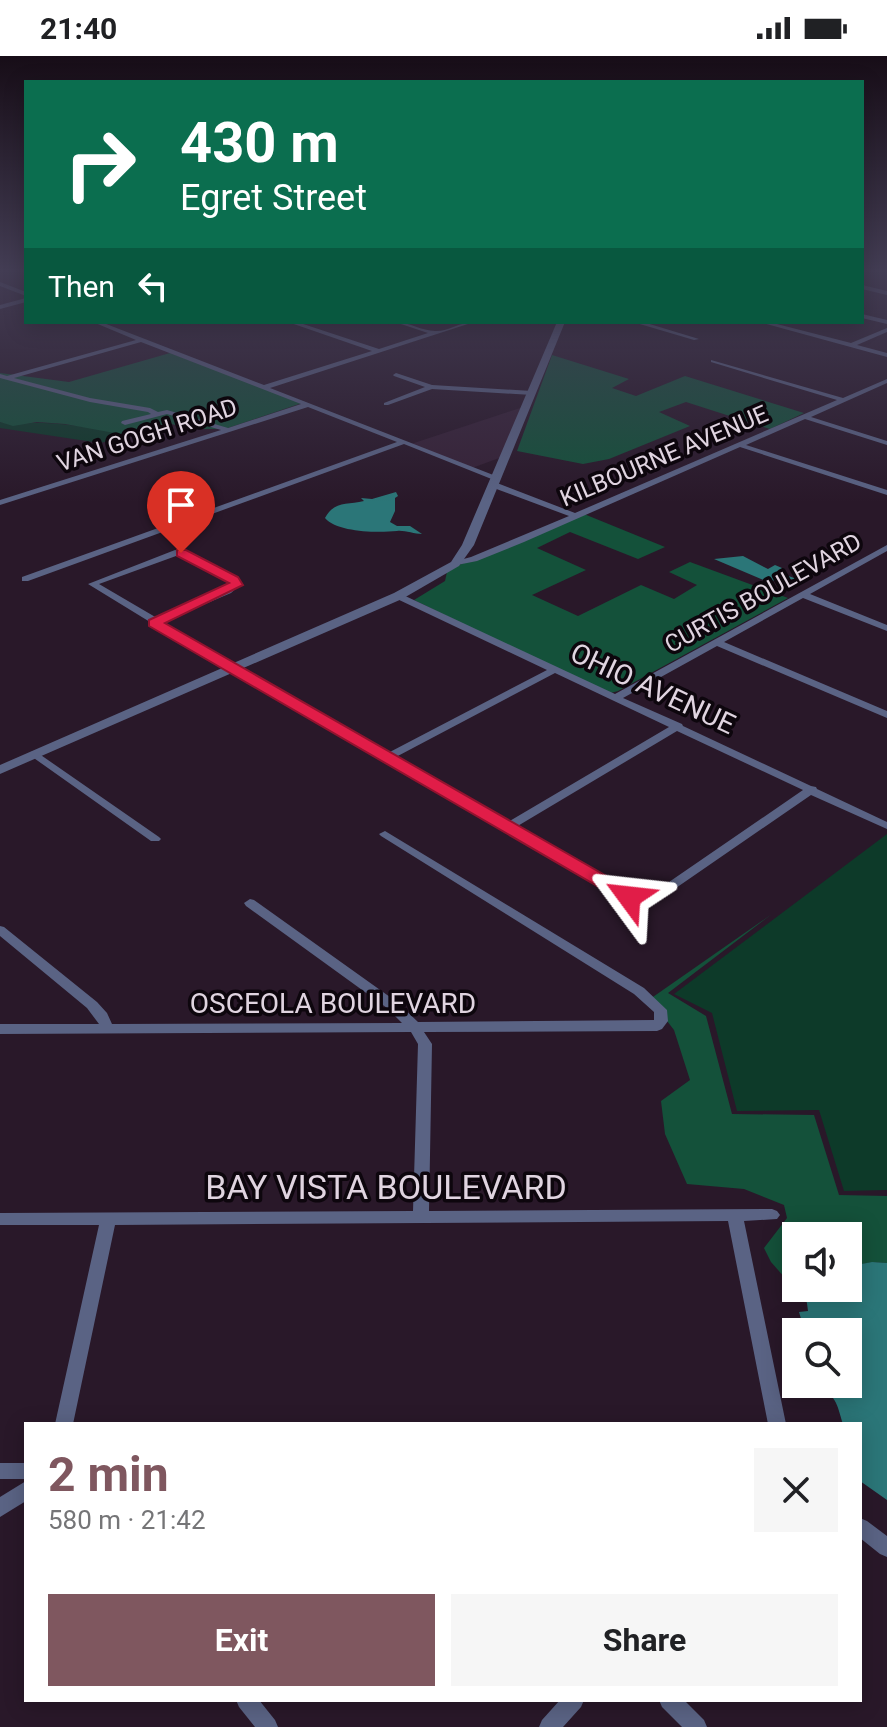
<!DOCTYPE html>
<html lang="en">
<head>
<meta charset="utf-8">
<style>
  :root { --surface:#fff; --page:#f6f6f6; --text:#202124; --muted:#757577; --accent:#7f575f }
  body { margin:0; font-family:Roboto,sans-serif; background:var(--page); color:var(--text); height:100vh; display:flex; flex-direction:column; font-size:30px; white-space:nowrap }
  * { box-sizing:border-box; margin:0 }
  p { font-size:26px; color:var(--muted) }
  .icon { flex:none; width:44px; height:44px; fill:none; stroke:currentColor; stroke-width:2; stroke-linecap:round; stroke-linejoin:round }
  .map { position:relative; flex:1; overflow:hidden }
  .details { position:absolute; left:24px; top:1366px; width:838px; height:280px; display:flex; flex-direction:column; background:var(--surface); border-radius:0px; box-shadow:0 4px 20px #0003 }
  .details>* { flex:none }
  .guide { position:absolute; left:24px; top:24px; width:840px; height:244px; border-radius:0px; box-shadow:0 4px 20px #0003; background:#0b6e4f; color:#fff; overflow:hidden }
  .fabs { position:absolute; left:782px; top:1166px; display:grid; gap:16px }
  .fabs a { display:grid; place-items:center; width:80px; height:80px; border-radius:0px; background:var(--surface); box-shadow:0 4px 20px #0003; font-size:40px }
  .pin { position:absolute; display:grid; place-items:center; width:68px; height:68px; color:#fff; margin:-82px -34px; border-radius:50% 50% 50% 0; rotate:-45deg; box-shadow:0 0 8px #0007 }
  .pin .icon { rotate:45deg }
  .me { position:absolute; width:88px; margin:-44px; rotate:300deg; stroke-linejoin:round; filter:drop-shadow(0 0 6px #0008) }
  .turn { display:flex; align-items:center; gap:28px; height:168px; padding:0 24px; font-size:36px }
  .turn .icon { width:104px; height:104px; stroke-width:2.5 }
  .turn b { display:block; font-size:56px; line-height:68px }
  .then { display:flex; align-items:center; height:76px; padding:0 24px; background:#0003; gap:16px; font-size:30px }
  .round { display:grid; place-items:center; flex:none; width:84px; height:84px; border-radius:0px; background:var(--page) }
  .overview { display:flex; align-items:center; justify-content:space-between; height:136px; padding:0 24px }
  h1 { font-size:48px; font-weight:700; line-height:60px; color:var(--accent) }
  .primary-button { display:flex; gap:16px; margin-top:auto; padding:16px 24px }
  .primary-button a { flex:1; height:92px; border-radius:0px; background:var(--accent); color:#fff; font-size:32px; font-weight:700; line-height:92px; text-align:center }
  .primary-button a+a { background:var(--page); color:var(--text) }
  .status { display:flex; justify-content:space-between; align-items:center; height:56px; padding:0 40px; background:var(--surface); direction:ltr }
  .status svg { height:22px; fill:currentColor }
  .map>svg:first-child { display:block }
  .built { fill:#352136 }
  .green { fill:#0d3a29 }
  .forest { fill:#14513a }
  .water { fill:#2b7678 }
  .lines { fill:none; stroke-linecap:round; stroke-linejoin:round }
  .minor { fill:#5a6384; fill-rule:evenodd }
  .tertiary { fill:#5a6384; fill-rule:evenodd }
  .route { fill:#e11d48; stroke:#92132f; stroke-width:2 }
  .labels { text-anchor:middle; stroke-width:7; stroke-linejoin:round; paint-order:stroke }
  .far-street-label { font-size:24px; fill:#e0d4e0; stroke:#0d060d }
  .street-label { font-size:28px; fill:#e0d4e0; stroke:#0d060d }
  .near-street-label { font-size:34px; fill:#e0d4e0; stroke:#0d060d }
</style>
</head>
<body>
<div class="status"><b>21:40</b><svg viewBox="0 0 49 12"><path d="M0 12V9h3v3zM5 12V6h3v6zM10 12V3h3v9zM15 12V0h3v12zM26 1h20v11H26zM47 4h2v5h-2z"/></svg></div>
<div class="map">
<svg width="887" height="1671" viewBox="0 0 887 1671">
  <rect width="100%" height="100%" fill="#291829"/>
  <!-- built -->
  <path class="built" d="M523 351 502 401 472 412 411 388Z"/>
  <!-- green -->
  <path class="green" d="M0 366C15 370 28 366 43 367 73 368 102 373 131 380L100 387 0 372Z
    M887 778V1134L844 1135 819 1054 737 1055 712 957 674 938Z"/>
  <!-- forest -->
  <path class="forest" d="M170 297 305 346 225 373H194L171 368 131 380 65 368 37 366 13 370 0 366V317L69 326Z
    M552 299 629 323 612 332 636 340 685 320 804 357 770 373 686 346 659 356 690 370 609 403 583 408 517 395Z
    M584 458 665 491 638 503 570 476 537 492 586 514 532 539 578 560 641 529 674 543 697 529 669 516 690 506 788 542 618 635 607 638 414 544 445 525 447 516 459 509Z
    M772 858 668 937 706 960 732 1058 814 1059 839 1139 887 1140V1207C872 1206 860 1206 848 1215V1180H796V1232H805L807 1247 771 1206 764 1192 787 1162 784 1149 744 1133 687 1128 665 1078 661 1045 690 1024 674 974 650 943Z"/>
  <!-- water -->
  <path class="water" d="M396 436 398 440 395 442V455L390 466 397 470H410L422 478C414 478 404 474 397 475 375 477 337 476 325 462 334 445 347 449 364 445L361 442 372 443Z
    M743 500 768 513 775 509 782 512 780 517 797 523 766 525 714 503Z
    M872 1206 887 1207V1444L860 1425V1368H843C836 1345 837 1342 817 1328H848V1276H805L799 1256 808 1255 805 1232H848V1215L856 1209Z"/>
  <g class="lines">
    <!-- minor -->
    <path class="minor" d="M0 226 26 236V240L0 230Z
      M862 229 887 235V239L862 233Z
      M26 242V246L0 253V249Z
      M862 258 887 264V268L862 262Z
      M93 266H101L264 329 372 295 288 266H297L379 293 428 277 395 266C409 266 422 275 435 275 447 276 460 266 474 266L270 332 501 422 494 424 404 388 28 525H22V521L397 386 308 351 0 449V444L221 374 167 358 125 369 121 367 122 365 151 358 148 356 90 346 0 322V318L7 320 136 284ZM141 286 301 348 228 372 167 354 158 356 150 352 90 342 14 322Z
      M633 266H643L699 283 694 284Z
      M759 266H769L851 287 887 272V276L857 289 887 297V301Z
      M711 304 843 342 887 323V327L811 361 887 385V389L805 363 746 389 887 434V439L740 391 524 486 477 505 452 510V506L471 501 569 460 491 431V427H497L575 457 837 344 711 306Z
      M396 317 432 329 532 335 535 337 532 339 432 333 388 349H384V347L425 331 394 320 393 319Z
      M887 489V495L810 538 887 569V575L803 542 724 586 887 655V662L717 590 623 642 682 668 683 670 811 730 816 731 817 733 887 766V773L811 739 660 843 636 847 382 704 155 569H151L150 566 88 528 175 494 189 496 237 522 240 529 231 537 163 566 386 698 547 614 395 542V538H401L615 638ZM176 500H184L230 525 231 528 225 533 157 562 99 528ZM555 617 669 671 508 766 394 702ZM677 675 803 734 653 837 638 839 516 771Z
      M35 695 159 781 161 783 159 785H151L31 700 30 698 31 696Z
      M385 775 644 932 667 954 668 965 662 973 657 975 424 976 432 988 429 1155 772 1153 777 1155 780 1159 777 1163 744 1165 786 1368H768L728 1165 115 1169 73 1368H55L99 1169H0V1157L413 1155 418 988 411 976 0 978V968H99L87 952 0 880V870L4 871 97 946 107 957 112 968 402 967 387 952 246 850 244 847 250 843 254 844 397 946 418 966 654 964V956L634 938 381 780 379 778Z
      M0 1407H26V1423H0Z
      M26 1425V1445L0 1461V1441Z
      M860 1462 867 1465 887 1480V1501L880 1498 860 1482Z
      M236 1644H259L275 1664 278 1671H255L239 1651Z
      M560 1644H584L581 1651 563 1671H539L542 1664Z
      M659 1644H684L704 1664 707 1671H682L662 1651Z"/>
    <!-- tertiary -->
    <path class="tertiary" d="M557 266H565L474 489 459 510 402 543 0 718V709L394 537 451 506 462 489Z"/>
  </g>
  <!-- sky -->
  <linearGradient id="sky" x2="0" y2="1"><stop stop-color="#170d17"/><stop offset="0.48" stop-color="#433d54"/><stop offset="1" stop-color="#433d54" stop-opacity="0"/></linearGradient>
  <rect width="887" height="446" fill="url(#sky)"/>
  <!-- route -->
  <path class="route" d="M177 494H186L238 521 243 529 165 567 636 837 638 841 636 845H623L149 570V564L229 527 177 500Z"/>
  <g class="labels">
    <!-- far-street labels -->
    <g class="far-street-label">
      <text transform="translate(147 379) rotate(-18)" y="8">VAN GOGH ROAD</text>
      <text transform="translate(664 400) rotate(-23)" y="8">KILBOURNE AVENUE</text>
      <text transform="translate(763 537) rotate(-29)" y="8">CURTIS BOULEVARD</text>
    </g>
    <!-- street labels -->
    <g class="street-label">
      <text transform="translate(653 632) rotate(25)" y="10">OHIO AVENUE</text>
      <text x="333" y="957">OSCEOLA BOULEVARD</text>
    </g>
    <!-- near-street labels -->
    <g class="near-street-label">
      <text x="386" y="1143">BAY VISTA BOULEVARD</text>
    </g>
  </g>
</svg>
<div class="fabs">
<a><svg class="icon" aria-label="sound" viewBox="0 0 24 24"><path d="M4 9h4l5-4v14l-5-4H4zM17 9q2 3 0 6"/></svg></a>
<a><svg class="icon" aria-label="search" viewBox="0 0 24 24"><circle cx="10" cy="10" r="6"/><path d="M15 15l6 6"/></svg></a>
</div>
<div class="pin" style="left:181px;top:497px;background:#d93025"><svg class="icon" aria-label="arrive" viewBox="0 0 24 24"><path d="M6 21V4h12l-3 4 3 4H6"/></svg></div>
<svg class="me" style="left:629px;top:841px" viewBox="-20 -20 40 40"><path d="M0-17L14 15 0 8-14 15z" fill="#e11d48" stroke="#fff" stroke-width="4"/></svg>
<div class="guide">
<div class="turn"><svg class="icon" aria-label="right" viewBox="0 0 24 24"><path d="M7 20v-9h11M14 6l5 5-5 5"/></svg><div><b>430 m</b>Egret Street</div></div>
<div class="then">Then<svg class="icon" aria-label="left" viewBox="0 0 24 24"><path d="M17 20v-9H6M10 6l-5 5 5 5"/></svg></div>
</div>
<section class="details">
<div class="overview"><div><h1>2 min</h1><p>580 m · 21:42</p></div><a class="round"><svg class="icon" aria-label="close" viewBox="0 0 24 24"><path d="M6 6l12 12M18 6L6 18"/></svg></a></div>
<div class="primary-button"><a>Exit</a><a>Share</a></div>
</section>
</div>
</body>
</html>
